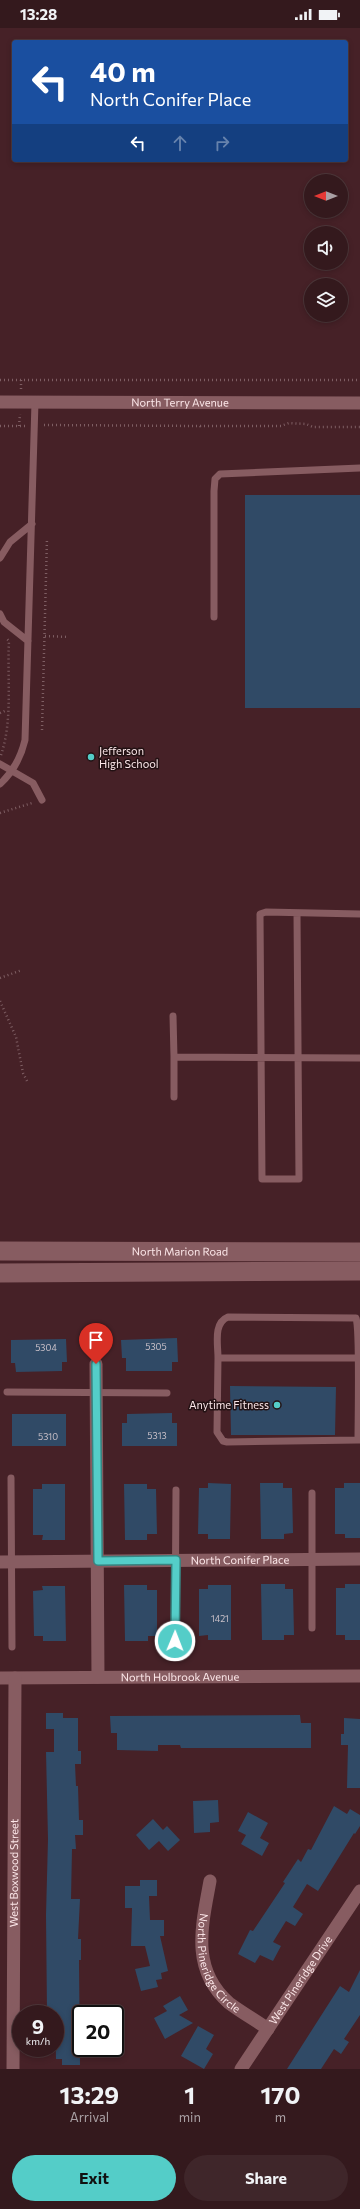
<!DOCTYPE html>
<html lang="en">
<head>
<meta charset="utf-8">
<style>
  :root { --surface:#34191d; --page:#3f262a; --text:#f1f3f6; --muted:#a9a0a4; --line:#4e383b; --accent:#54cdc8 }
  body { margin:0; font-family:Commissioner,sans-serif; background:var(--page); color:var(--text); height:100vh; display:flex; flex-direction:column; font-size:15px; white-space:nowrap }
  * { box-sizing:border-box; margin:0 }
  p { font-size:13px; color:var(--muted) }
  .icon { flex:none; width:22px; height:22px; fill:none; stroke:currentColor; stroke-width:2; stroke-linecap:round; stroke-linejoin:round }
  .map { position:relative; height:2041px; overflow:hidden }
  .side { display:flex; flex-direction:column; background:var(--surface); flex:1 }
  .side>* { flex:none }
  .top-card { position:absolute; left:12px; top:12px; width:336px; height:122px; border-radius:4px; box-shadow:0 2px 6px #0003,0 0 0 1px var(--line); background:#1a4fa0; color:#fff; overflow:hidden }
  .needle { width:26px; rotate:270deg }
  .buttons { position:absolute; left:304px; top:146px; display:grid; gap:8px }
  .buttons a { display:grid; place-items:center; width:44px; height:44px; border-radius:50%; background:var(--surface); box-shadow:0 2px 6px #0003,0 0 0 1px var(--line); font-size:20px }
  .speed { position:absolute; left:12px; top:1977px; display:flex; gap:8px; font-size:20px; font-weight:700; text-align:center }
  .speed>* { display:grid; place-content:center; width:52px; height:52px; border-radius:50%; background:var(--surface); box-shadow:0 2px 6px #0003,0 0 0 1px var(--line); line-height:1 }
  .speed small { font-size:10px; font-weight:400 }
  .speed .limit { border:2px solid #111; border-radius:6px; background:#fff; color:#111 }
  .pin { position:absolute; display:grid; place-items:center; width:34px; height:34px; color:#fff; margin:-41px -17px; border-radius:50% 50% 50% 0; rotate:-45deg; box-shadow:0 0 4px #0007 }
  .pin .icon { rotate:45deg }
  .me { position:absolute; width:44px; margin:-22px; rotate:1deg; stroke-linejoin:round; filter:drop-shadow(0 0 3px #0008) }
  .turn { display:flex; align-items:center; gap:14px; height:84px; padding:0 12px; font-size:18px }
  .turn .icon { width:52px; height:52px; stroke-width:2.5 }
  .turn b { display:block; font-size:28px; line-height:34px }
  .lanes { display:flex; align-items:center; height:38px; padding:0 12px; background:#0003; justify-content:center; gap:20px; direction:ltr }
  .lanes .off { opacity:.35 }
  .eta { display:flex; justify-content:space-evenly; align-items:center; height:68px; text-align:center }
  .eta b { font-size:24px; font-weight:700; line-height:28px }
  .primary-button { display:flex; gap:8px; margin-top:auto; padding:8px 12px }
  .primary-button a { flex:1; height:46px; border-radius:24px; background:var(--accent); color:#111; font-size:16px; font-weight:700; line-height:46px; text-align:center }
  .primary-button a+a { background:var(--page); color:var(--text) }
  .status { display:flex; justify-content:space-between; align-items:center; height:28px; padding:0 20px; background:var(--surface); direction:ltr }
  .status svg { height:11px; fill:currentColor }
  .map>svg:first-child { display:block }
  .building { fill:#304a66 }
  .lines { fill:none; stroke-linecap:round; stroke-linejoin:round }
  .path { stroke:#7e5e63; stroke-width:2.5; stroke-dasharray:1 3; stroke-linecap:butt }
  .service { stroke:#875c61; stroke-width:7 }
  .minor { stroke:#875c61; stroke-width:13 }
  .secondary { stroke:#875c61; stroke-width:19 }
  .route-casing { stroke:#378582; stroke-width:10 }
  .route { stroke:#54cdc8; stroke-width:7 }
  .poi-dot { fill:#54cdc8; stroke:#221113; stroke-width:1.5 }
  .labels { text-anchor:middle; stroke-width:3; stroke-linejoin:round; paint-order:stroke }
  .number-label { font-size:9px; fill:#c9c0c8 }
  .street-label { font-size:11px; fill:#fce7e9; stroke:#221113 }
  .poi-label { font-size:11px; fill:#fce7e9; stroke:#221113; text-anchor:start }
</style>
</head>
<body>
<div class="status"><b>13:28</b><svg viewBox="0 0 49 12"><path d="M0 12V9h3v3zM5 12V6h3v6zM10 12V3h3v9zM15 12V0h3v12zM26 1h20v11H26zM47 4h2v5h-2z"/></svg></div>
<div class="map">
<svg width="360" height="2041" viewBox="0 0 360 2041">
  <rect width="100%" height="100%" fill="#462127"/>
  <!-- building -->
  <path class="building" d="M245 467H360V680H245Z
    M177 1310 178 1334H172V1343H126V1330H122L121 1312Z
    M66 1311 67 1334H62V1343L16 1344 15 1335H11V1312Z
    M230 1358 336 1359 335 1407H231Z
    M172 1385V1395H177V1418H122V1395H127V1386Z
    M12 1386H66V1418H12Z
    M208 1455 231 1456 230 1511H208V1506H198L199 1460H208Z
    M260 1455H283V1460H292L293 1505 284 1506V1511H261Z
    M344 1455H360V1510H345V1506H335V1460H344Z
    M42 1456H65V1512H42L43 1507H33V1461H42Z
    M124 1456H147V1461H156L157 1506H147V1512H125Z
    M261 1556H285V1561H293L294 1607H284V1612H262Z
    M345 1556H360V1612H345V1607H336V1560H345Z
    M124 1557H147V1562H157V1608H148V1613H125Z
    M208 1557H231V1612H208V1607L199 1608V1561H208Z
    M42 1558H65L66 1613H43V1608H34L33 1563 43 1562Z
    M46 1685H63V1690H78V1723H81V1736H75L76 1758H78L79 1792H83V1807H75L76 1821H72L71 1871H80L78 1911H81V1932H79L80 2037H62V2031H56L55 1986H47L46 1887 48 1811 46 1724H54V1701H46Z
    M300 1687 301 1695H311V1720H181L180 1717H158V1723L117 1722V1705H111L110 1688Z
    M344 1690 360 1691V1760H347L348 1717H341V1706H344Z
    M218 1772 219 1794 210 1795V1804L194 1805 193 1773Z
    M334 1778 347 1786 350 1781 360 1787V1798L355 1806 354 1805 318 1863 307 1856 293 1879 303 1886 295 1898 286 1893 273 1914 281 1918 273 1933 260 1927 255 1935 238 1926 250 1902 253 1903 285 1855 283 1854 298 1831 301 1834 308 1821 311 1822Z
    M248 1784 268 1795 260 1810 269 1815 262 1828 241 1816 246 1807 238 1803Z
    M153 1791 163 1802 167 1798 180 1812 168 1823 159 1813 149 1822 136 1807Z
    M140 1852H157V1868H149L150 1892H164V1908H160L168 1943 161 1945 162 1951 156 1952 158 1959 141 1963 135 1941 150 1938 145 1918H131L132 1880H125V1858H140Z
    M360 1942V1987L344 2011 349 2014 341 2026 334 2021 321 2041H287L340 1958 349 1964Z
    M180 1968 188 1982 179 1987 193 1995 165 2011 154 1990 167 1983 163 1978Z
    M198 1998 214 2007 206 2021 213 2026 204 2041 181 2028Z"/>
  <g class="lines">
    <!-- path -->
    <path class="path" d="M0 352H360
      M21 361V352
      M44 397 200 398 201 400
      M0 398H25
      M19 398 20 386
      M200 398H281L289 395 306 396 313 399H360
      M45 608 69 609
      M0 685 7 682
      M42 702 47 510
      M1 727C13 692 7 650 9 613L7 611
      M0 785 32 775
      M0 950 22 942
      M0 973 16 1009 23 1045 27 1053"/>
    <!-- service -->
    <path class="service" d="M0 530 10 514 32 496
      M0 586 4 594 28 613
      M214 589V463L215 451 220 446 360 440
      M0 736 33 755 42 772
      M0 756C13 744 21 729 25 712L35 374
      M297 885 299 1151H262L260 886 266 884 360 886
      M173 988 174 1029 360 1030
      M174 1029V1069
      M218 1330 217 1404 223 1413 227 1414 358 1412
      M359 1330H218C218 1316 213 1295 228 1289L356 1290C360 1302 358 1392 358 1412H360
      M7 1364 167 1365
      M11 1450 12 1619
      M312 1465V1600
      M175 1613 176 1462"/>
    <!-- minor -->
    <g class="minor">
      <path id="s1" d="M0 374 360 375"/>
      <path d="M96 1336 98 1649"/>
      <path id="s2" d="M0 1534 360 1531"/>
      <path id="s3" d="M0 1650 360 1648"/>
      <path id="s4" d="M210 1853C202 1897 190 1941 229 1975 241 1984 255 1992 268 2001"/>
      <path id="s5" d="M13 2041 15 1650"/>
      <path id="s6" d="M241 2041 360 1863"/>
    </g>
    <!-- secondary -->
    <g class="secondary">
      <path id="s7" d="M0 1223 360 1224"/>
      <path d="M0 1245 360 1243"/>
    </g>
  </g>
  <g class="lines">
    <!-- route casing -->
    <g class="route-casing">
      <path id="route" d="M96 1336 98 1533 176 1532 175 1613"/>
    </g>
    <!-- route -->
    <use href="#route" class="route"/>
  </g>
  <!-- markers -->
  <g class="poi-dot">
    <circle cx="91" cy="729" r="4"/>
    <circle cx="277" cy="1377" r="4"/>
  </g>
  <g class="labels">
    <!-- number labels -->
    <g class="number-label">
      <text x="156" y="1322">5305</text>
      <text x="46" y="1323">5304</text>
      <text x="157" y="1411">5313</text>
      <text x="48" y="1412">5310</text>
      <text x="220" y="1594">1421</text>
    </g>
    <!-- street labels -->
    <g class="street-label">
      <text dy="4" stroke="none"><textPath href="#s1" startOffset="180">North Terry Avenue</textPath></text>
      <text dy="4" stroke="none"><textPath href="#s7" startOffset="180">North Marion Road</textPath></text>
      <text dy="4" stroke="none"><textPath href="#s2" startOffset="240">North Conifer Place</textPath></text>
      <text dy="4" stroke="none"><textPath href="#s3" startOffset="180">North Holbrook Avenue</textPath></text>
      <text dy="4" stroke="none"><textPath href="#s5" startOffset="196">West Boxwood Street</textPath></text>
      <text dy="4" stroke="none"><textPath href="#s4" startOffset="88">North Pineridge Circle</textPath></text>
      <text dy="4" stroke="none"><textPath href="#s6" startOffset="107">West Pineridge Drive</textPath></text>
    </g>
    <!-- poi labels -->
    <g class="poi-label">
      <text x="99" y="727">Jefferson<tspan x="99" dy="13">High School</tspan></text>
      <text x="269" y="1381" text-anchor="end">Anytime Fitness</text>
    </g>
  </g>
</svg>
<div class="buttons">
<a><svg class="needle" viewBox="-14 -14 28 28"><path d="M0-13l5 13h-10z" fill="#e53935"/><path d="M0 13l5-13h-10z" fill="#a9a0a4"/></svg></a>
<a><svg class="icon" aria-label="sound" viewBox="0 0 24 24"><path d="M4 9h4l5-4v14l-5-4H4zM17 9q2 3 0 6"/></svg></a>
<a><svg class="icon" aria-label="layers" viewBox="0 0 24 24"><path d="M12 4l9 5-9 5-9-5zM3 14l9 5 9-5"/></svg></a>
</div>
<div class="speed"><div>9<small>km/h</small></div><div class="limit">20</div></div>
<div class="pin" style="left:96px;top:1336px;background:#d93025"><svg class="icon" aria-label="arrive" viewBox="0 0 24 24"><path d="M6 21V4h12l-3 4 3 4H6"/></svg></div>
<svg class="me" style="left:175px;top:1613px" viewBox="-20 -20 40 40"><circle r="17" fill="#54cdc8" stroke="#fff" stroke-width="3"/><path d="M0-11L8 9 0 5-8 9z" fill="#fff"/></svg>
<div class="top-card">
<div class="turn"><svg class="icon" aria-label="left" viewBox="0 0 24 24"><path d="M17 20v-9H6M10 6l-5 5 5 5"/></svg><div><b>40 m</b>North Conifer Place</div></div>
<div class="lanes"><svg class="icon" aria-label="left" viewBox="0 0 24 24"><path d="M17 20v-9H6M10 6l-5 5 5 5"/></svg><svg class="icon off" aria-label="ahead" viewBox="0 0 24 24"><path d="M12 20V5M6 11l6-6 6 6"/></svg><svg class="icon off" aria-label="right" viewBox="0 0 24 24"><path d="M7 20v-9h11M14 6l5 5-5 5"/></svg></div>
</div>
</div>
<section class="side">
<div class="eta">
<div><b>13:29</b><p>Arrival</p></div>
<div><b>1</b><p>min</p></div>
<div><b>170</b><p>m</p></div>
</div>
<div class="primary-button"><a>Exit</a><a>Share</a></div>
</section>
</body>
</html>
